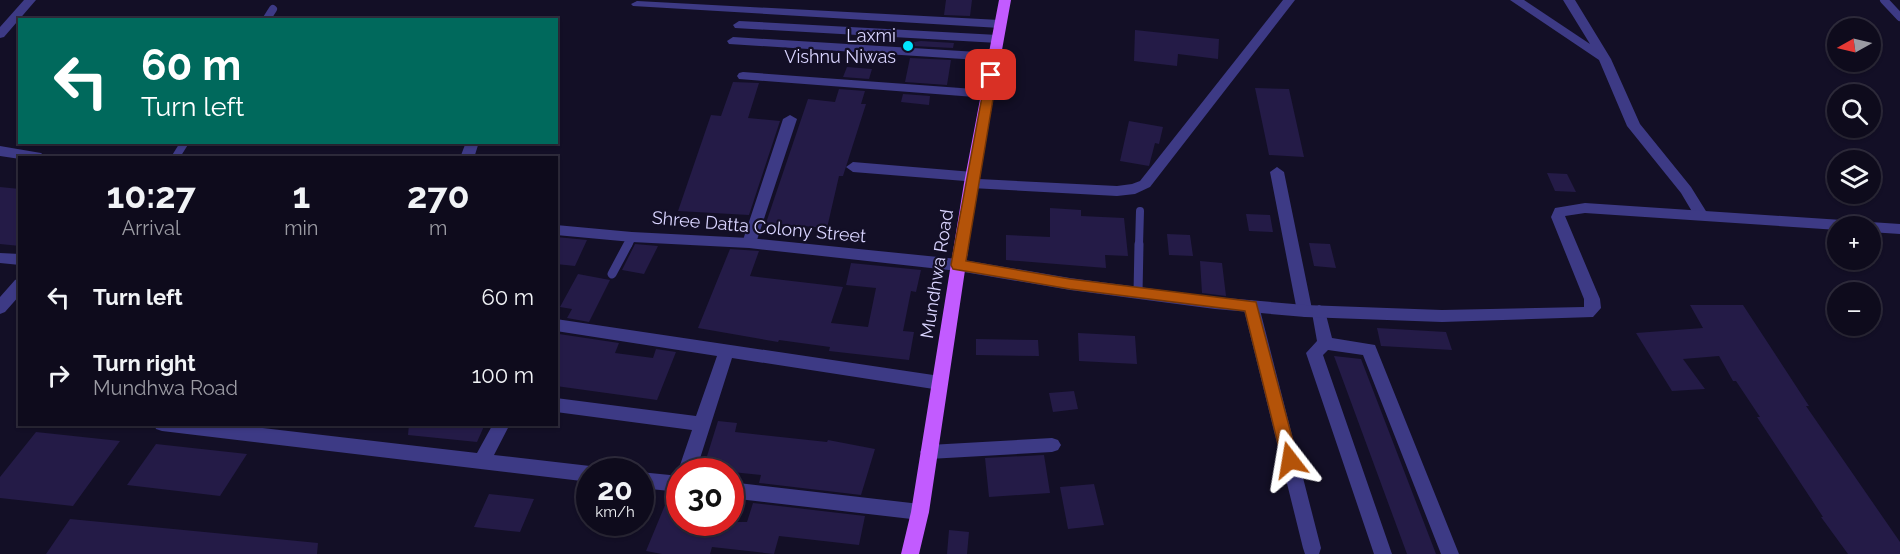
<!DOCTYPE html>
<html lang="en">
<head>
<meta charset="utf-8">
<style>
  :root { --surface:#0e0b1c; --page:#171425; --text:#f1f3f6; --muted:#9b9ba3; --line:#2e2b3b }
  body { margin:0; font-family:Raleway,sans-serif; background:var(--page); color:var(--text); height:100vh; display:flex; flex-direction:column; font-size:22px; white-space:nowrap }
  * { box-sizing:border-box; margin:0 }
  p { font-size:20px; color:var(--muted) }
  .icon { flex:none; width:33px; height:33px; fill:none; stroke:currentColor; stroke-width:2; stroke-linecap:round; stroke-linejoin:round }
  .map { position:relative; flex:1; overflow:hidden }
  .sheet { position:absolute; left:18px; top:156px; width:540px; height:270px; display:flex; flex-direction:column; background:var(--surface); border-radius:0px; box-shadow:0 2px 4px #0004,0 0 0 2px var(--line) }
  .sheet>* { flex:none }
  .guide { position:absolute; left:18px; top:18px; width:540px; height:126px; border-radius:0px; box-shadow:0 2px 4px #0004,0 0 0 2px var(--line); background:#00695c; color:#fff; overflow:hidden }
  .needle { width:39px; rotate:262deg }
  .tools { position:absolute; left:1827px; top:18px; display:grid; gap:12px }
  .tools a { display:grid; place-items:center; width:54px; height:54px; border-radius:50%; background:var(--surface); box-shadow:0 2px 4px #0004,0 0 0 2px var(--line); font-size:30px }
  .speed { position:absolute; left:576px; top:458px; display:flex; gap:12px; font-size:30px; font-weight:700; text-align:center }
  .speed>* { display:grid; place-content:center; width:78px; height:78px; border-radius:50%; background:var(--surface); box-shadow:0 2px 4px #0004,0 0 0 2px var(--line); line-height:1 }
  .speed small { font-size:15px; font-weight:400 }
  .speed .limit { border:9px solid #d22; background:#fff; color:#111 }
  .pin { position:absolute; display:grid; place-items:center; width:51px; height:51px; color:#fff; margin:-26px; border-radius:12px; box-shadow:0 3px 9px #0006 }
  .me { position:absolute; width:66px; margin:-33px; rotate:346deg; stroke-linejoin:round; filter:drop-shadow(0 0 4px #0008) }
  .turn { display:flex; align-items:center; gap:21px; height:126px; padding:0 24px; font-size:27px }
  .turn .icon { width:78px; height:78px; stroke-width:2.5 }
  .turn b { display:block; font-size:42px; line-height:51px }
  .eta { display:flex; justify-content:space-evenly; align-items:center; height:102px; text-align:center }
  .eta b { font-size:36px; font-weight:700; line-height:42px }
  ul { padding:0; list-style:none }
  li { display:flex; align-items:center; gap:18px; height:78px; padding:0 24px }
  li div { flex:1 }
  li b { display:block; font-size:22px }
  li em { font-style:normal }
  .map>svg:first-child { display:block }
  .building { fill:#241b47 }
  .lines { fill:none; stroke-linecap:round; stroke-linejoin:round }
  .service-far1 { stroke:#3d3a85; stroke-width:8 }
  .service { stroke:#3d3a85; stroke-width:9 }
  .minor { fill:#3d3a85; fill-rule:evenodd }
  .tertiary { fill:#3d3a85; fill-rule:evenodd }
  .primary { fill:#c25bff; fill-rule:evenodd }
  .route { fill:#b45309; stroke:#753606; stroke-width:1.5 }
  .poi-dot { fill:#00e5ff; stroke:#130f26; stroke-width:2 }
  .labels { text-anchor:middle; stroke-width:4.5; stroke-linejoin:round; paint-order:stroke }
  .poi-label { font-size:18px; fill:#d9d4ff; stroke:#130f26; text-anchor:end }
  .street-label { font-size:18px; fill:#d9d4ff; stroke:#130f26 }
</style>
</head>
<body>
<div class="map">
<svg width="1900" height="554" viewBox="0 0 1900 554">
  <rect width="100%" height="100%" fill="#130f26"/>
  <!-- building -->
  <path class="building" d="M946 0H972L970 16 944 15Z
    M1135 30 1219 39 1218 59 1178 54 1177 66 1134 61Z
    M921 41 954 43 953 48 913 46 914 42Z
    M910 58 951 60 947 85 905 82Z
    M847 67 872 69 869 79 843 77Z
    M733 82 759 83 748 118 780 121 749 215 678 211 711 115 721 116Z
    M1255 88 1289 89 1304 157 1269 155Z
    M839 89 865 91 861 104H866L843 176H839L827 228 766 223 808 99 835 102Z
    M903 94 930 96 929 105 901 102Z
    M1129 121 1163 127 1159 144 1155 143 1149 166 1120 161Z
    M1547 173 1567 174 1576 192 1555 191Z
    M0 187 20 189V246L0 244Z
    M1050 208 1081 210V216L1124 218 1128 256 1105 255 1106 268 1006 260V235L1050 237Z
    M1246 214 1270 215 1273 232 1249 231Z
    M1167 234 1190 235 1193 256 1169 255Z
    M556 237 587 240 575 266 556 264Z
    M1309 243 1330 244 1336 268 1314 266Z
    M635 244 658 246 644 274 622 270Z
    M730 249 759 251 750 276 843 287 831 323 868 327 876 288 846 285 851 263 921 270 916 292 911 291 903 331 914 332 909 360 829 351 830 347 779 340 778 342 698 328Z
    M1200 261 1222 263 1226 296 1202 293Z
    M578 274 610 280 589 322 567 318 572 309 560 307Z
    M1690 305H1743L1809 406H1806L1900 542V554H1848L1821 517H1823L1757 417H1760L1736 381H1733L1719 356 1683 359 1705 389 1672 391 1636 333 1703 328Z
    M1377 328 1446 332 1452 350 1381 346Z
    M1078 333 1135 336 1137 364 1079 361Z
    M559 334 619 343 615 353 653 358 656 349 676 352 657 400 556 386V338Z
    M976 339 1038 340 1039 356 976 355Z
    M1334 356 1361 359 1436 554H1407Z
    M1074 391 1078 409 1053 412 1049 393Z
    M718 421 737 423 735 432 827 442 828 440 875 449 861 495 759 483 761 475 703 469Z
    M409 424H485L477 442 408 435Z
    M36 432 120 441 73 506 0 498V477Z
    M156 444 247 454 220 496 127 485Z
    M1044 455 1050 493 989 497 985 458Z
    M1094 484 1104 525 1068 529 1060 487Z
    M670 493 680 494V522H747L753 503 865 516 859 545 779 536 774 554 712 547 710 554H662L646 551Z
    M489 494 534 499 520 532 474 527Z
    M70 519 318 543 317 554H46Z
    M949 530 969 532 967 554H947Z"/>
  <g class="lines">
    <!-- service-far1 -->
    <path class="service-far1" d="M1884 0 1900 17
      M266 20 273 9
      M175 158 185 142
      M628 245 632 237
      M1139 245 1140 211"/>
    <!-- service -->
    <path class="service" d="M612 274 628 244
      M1138 293 1139 244"/>
    <!-- minor -->
    <path class="minor" d="M24 0H36L4 37 0 38V27Z
      M1283 0H1295L1150 187 1135 194 1117 196 971 188 966 186 965 181 853 172 846 167 853 162 973 172 978 174 979 179 1117 186 1132 184 1140 181Z
      M1510 0H1524L1590 44 1563 0H1575L1611 59 1640 124 1691 187 1709 216 1707 220H1697L1681 193 1627 126 1599 60Z
      M637 1 1000 20 1006 24 1000 28 633 6 631 4Z
      M739 21 998 35 1004 39 998 43 735 28 733 25Z
      M733 37 994 53 1000 57 994 61 729 44 727 41Z
      M743 72 988 90 994 94 988 98 739 79 737 76 739 73Z
      M790 115 797 119 756 243 754 247H744L742 243 783 119Z
      M466 142H479L474 158H460Z
      M1277 167 1284 172 1312 309 1319 305 1324 307 1332 338 1375 345 1459 554H1441L1363 355 1328 350 1323 355 1392 554H1374L1306 353 1317 341 1312 313 1305 317 1300 315 1297 311 1270 172Z
      M0 253 20 254V265L0 263Z
      M20 278V295L5 312 0 314V297L15 280Z
      M1251 300 1256 302 1259 306 1321 548 1319 554H1305L1303 548 1243 306 1246 302Z
      M556 319 940 376 946 378 948 383 946 388 940 390 732 358 696 471H680V474L678 471 692 430 556 412V398L696 416 717 356 556 331Z
      M154 424H228L477 453 493 424H510L494 455 590 466 597 471H590V482L162 431 156 429Z
      M1052 438 1058 440 1061 445 1058 450 1052 452 929 459 923 457 920 452 923 447 929 445Z
      M640 472 680 476V492L640 488Z
      M730 482 920 504 926 506 929 512 926 518 920 520 730 498Z"/>
    <!-- tertiary -->
    <path class="tertiary" d="M0 146 41 153 47 158 20 159 0 156Z
      M1585 203 1857 221 1864 225 1870 222 1900 224V234L1870 232V226H1838V230L1585 213 1565 216 1600 299 1601 308 1593 317 1442 322 1305 317 1215 309 1070 290 958 271 749 248 632 242 556 235V225L632 232 749 238 958 259 1070 278 1215 297 1305 305 1442 310 1584 307V299L1551 217 1555 208Z"/>
    <!-- primary -->
    <path class="primary" d="M999 0H1011L978 183 929 512 919 554H901L911 512 964 183Z"/>
  </g>
  <!-- route -->
  <path class="route" d="M991 72 997 75 966 261 1070 279 1256 302 1298 460 1296 465 1290 467 1284 465 1282 460 1245 311 1070 289 953 269 951 265 986 75Z"/>
  <!-- markers -->
  <circle class="poi-dot" cx="908" cy="46" r="6"/>
  <g class="labels">
    <!-- poi labels -->
    <g class="poi-label">
      <text x="896" y="42">Laxmi<tspan x="896" dy="21">Vishnu Niwas</tspan></text>
    </g>
    <!-- street labels -->
    <g class="street-label">
      <text transform="translate(759 227) rotate(5)" y="6">Shree Datta Colony Street</text>
      <text transform="translate(937 274) rotate(-81)" y="6">Mundhwa Road</text>
    </g>
  </g>
</svg>
<div class="tools">
<a><svg class="needle" viewBox="-14 -14 28 28"><path d="M0-13l5 13h-10z" fill="#e53935"/><path d="M0 13l5-13h-10z" fill="#9b9ba3"/></svg></a>
<a><svg class="icon" aria-label="search" viewBox="0 0 24 24"><circle cx="10" cy="10" r="6"/><path d="M15 15l6 6"/></svg></a>
<a><svg class="icon" aria-label="layers" viewBox="0 0 24 24"><path d="M12 4l9 5-9 5-9-5zM3 14l9 5 9-5"/></svg></a>
<a>+</a>
<a>−</a>
</div>
<div class="speed"><div>20<small>km/h</small></div><div class="limit">30</div></div>
<div class="pin" style="left:991px;top:75px;background:#d93025"><svg class="icon" aria-label="arrive" viewBox="0 0 24 24"><path d="M6 21V4h12l-3 4 3 4H6"/></svg></div>
<svg class="me" style="left:1290px;top:460px" viewBox="-20 -20 40 40"><path d="M0-17L14 15 0 8-14 15z" fill="#b45309" stroke="#fff" stroke-width="4"/></svg>
<div class="guide">
<div class="turn"><svg class="icon" aria-label="left" viewBox="0 0 24 24"><path d="M17 20v-9H6M10 6l-5 5 5 5"/></svg><div><b>60 m</b>Turn left</div></div>
</div>
<section class="sheet">
<div class="eta">
<div><b>10:27</b><p>Arrival</p></div>
<div><b>1</b><p>min</p></div>
<div><b>270</b><p>m</p></div>
</div>
<ul>
<li><svg class="icon" aria-label="left" viewBox="0 0 24 24"><path d="M17 20v-9H6M10 6l-5 5 5 5"/></svg><div><b>Turn left</b></div><em>60 m</em></li>
<li><svg class="icon" aria-label="right" viewBox="0 0 24 24"><path d="M7 20v-9h11M14 6l5 5-5 5"/></svg><div><b>Turn right</b><p>Mundhwa Road</p></div><em>100 m</em></li>
</ul>
</section>
</div>
</body>
</html>
